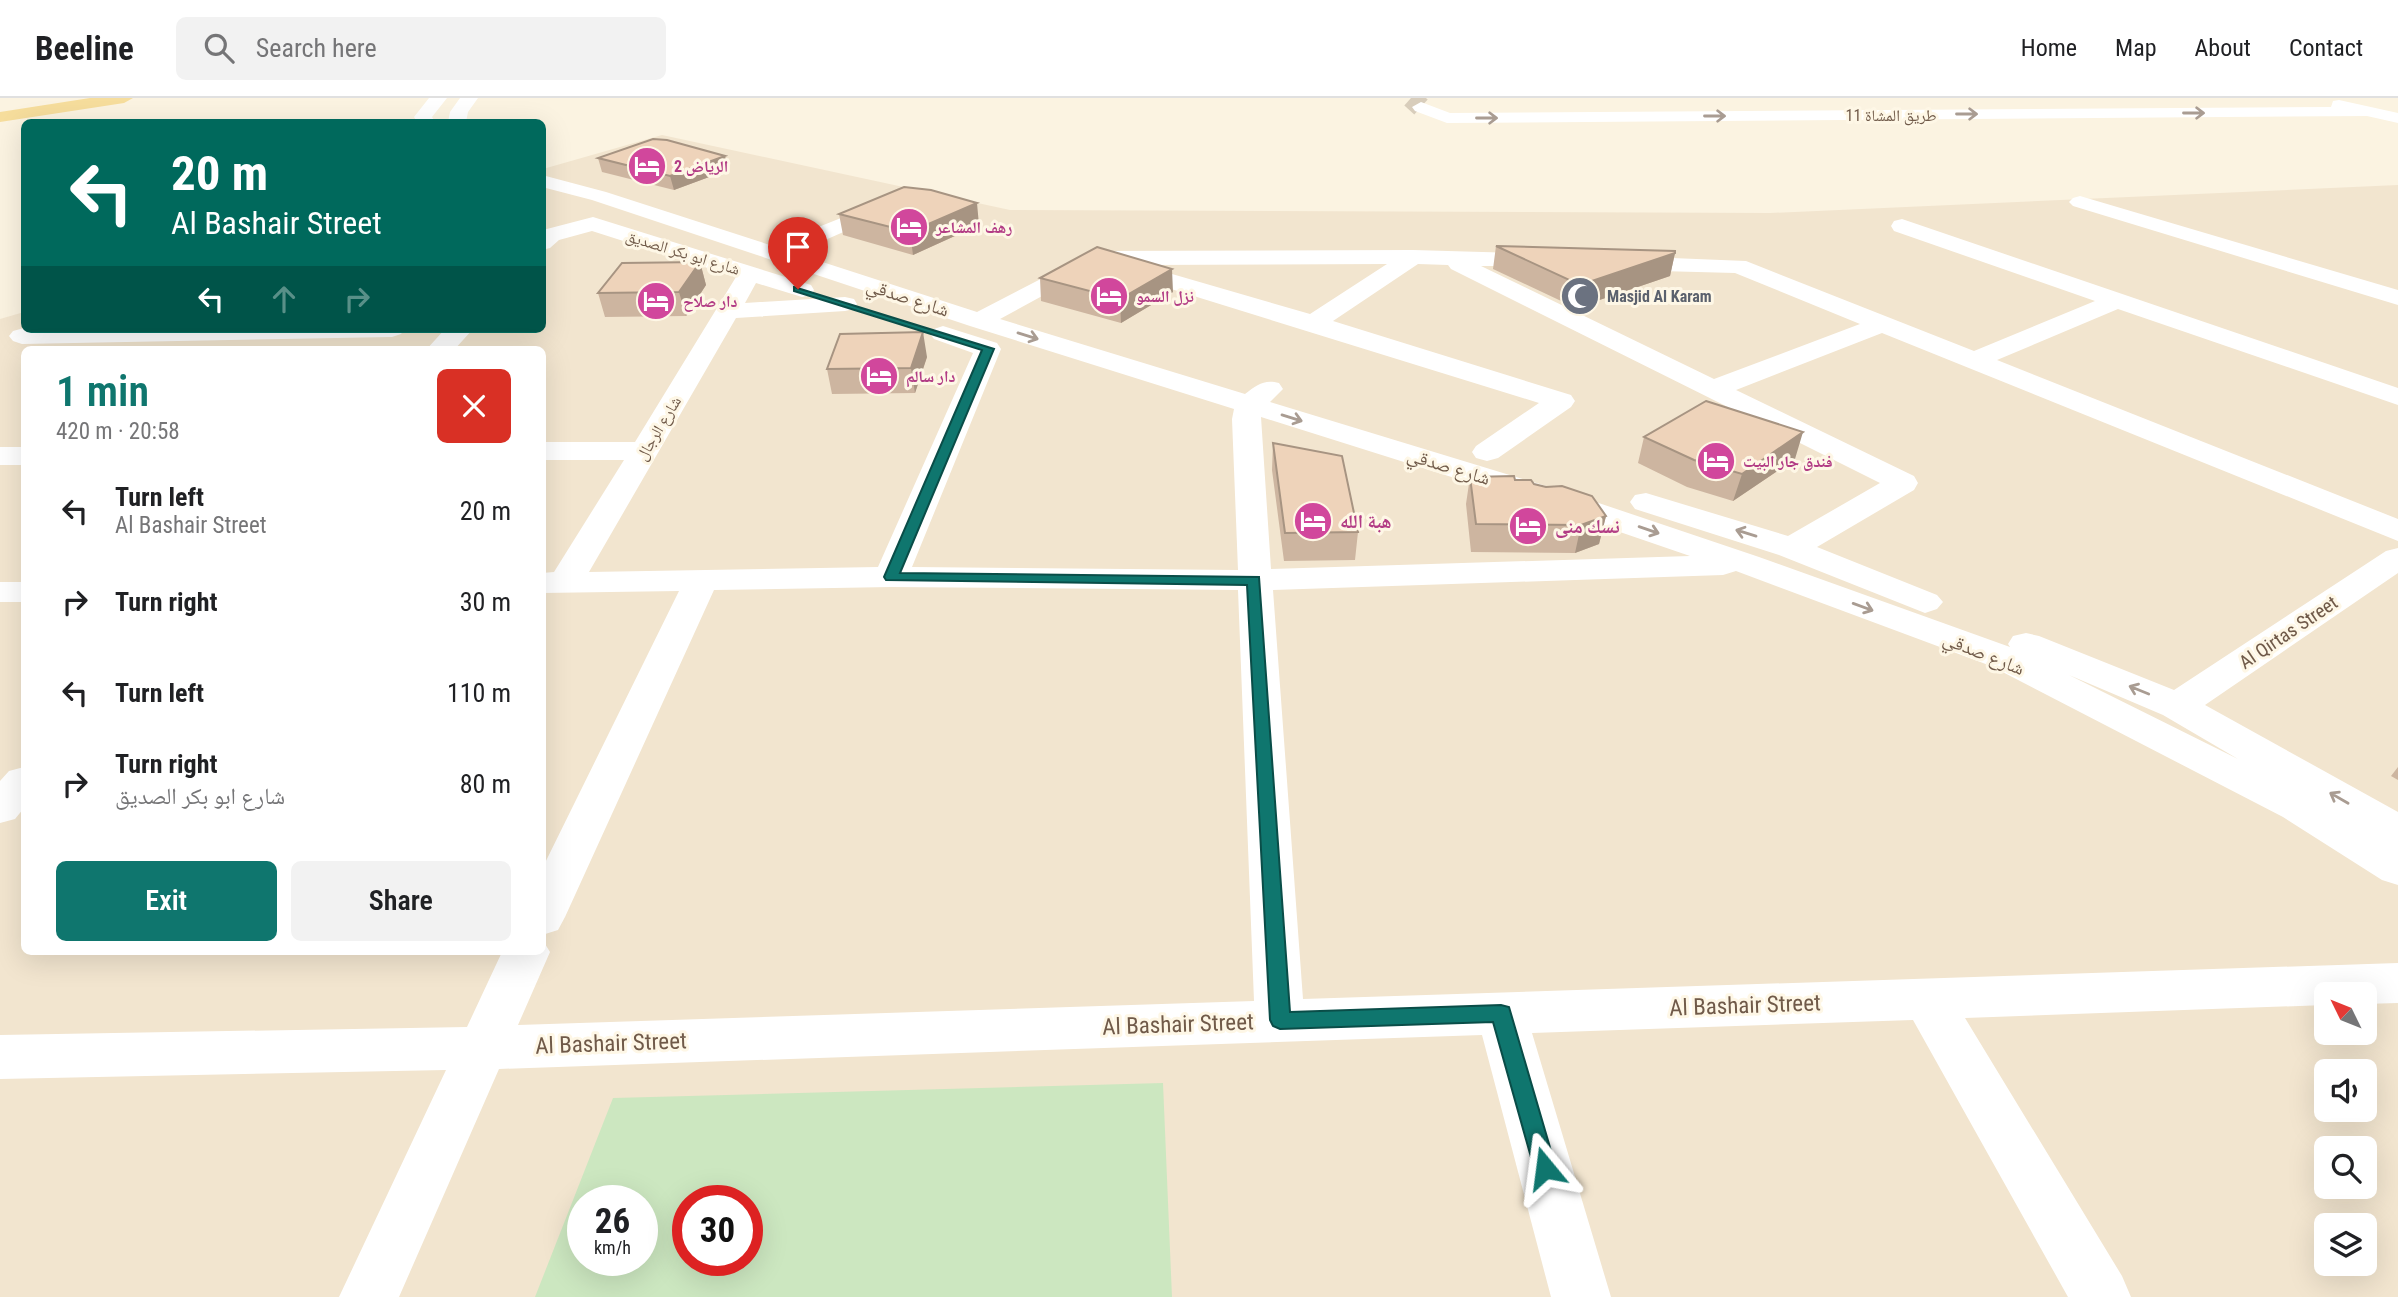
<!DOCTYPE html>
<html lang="en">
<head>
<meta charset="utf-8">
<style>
  :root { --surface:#fff; --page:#f2f2f2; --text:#202124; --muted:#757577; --line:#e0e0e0; --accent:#0f766e }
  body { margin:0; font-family:"Roboto Condensed","Noto Naskh Arabic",sans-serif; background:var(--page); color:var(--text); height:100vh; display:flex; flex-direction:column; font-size:26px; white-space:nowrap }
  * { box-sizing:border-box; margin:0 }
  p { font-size:23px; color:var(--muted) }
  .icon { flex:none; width:38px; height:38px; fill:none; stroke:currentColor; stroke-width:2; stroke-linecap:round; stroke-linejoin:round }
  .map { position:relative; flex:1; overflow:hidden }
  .details { position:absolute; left:21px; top:248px; width:525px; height:609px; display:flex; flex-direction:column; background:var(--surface); border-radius:10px; box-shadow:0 7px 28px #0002 }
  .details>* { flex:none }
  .hud { position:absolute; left:21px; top:21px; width:525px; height:214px; border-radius:10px; box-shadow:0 7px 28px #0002; background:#00695c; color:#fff; overflow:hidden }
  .needle { width:46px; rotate:313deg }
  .controls { position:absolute; left:2314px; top:884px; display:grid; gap:14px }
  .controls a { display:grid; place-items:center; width:63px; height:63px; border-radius:10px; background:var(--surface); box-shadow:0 7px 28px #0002; font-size:35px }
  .speed { position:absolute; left:567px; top:1087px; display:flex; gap:14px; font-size:35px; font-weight:700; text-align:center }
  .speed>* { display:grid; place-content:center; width:91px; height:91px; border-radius:50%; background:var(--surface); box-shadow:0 7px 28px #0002; line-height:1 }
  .speed small { font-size:18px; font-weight:400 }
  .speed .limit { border:10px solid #d22; background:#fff; color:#111 }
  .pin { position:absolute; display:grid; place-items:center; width:60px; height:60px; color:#fff; margin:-72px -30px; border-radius:50% 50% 50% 0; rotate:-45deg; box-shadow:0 0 7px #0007 }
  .pin .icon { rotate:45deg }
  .me { position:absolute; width:77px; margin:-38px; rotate:344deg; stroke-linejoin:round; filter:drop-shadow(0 0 5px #0008) }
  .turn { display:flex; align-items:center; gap:24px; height:147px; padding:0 35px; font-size:32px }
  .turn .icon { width:91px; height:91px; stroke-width:2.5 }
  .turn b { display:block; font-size:49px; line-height:60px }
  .lanes { display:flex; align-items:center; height:66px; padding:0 35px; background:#0003; justify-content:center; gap:35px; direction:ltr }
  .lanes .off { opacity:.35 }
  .round { display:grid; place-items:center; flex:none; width:74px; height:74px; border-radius:10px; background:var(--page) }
  .summary { display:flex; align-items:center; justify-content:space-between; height:119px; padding:0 35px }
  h1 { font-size:42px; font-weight:600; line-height:52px; color:var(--accent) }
  .action { display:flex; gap:14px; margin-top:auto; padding:14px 35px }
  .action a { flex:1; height:80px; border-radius:10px; background:var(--accent); color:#fff; font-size:28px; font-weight:600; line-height:80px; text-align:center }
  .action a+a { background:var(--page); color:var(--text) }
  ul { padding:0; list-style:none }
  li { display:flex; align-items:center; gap:21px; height:91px; padding:0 35px }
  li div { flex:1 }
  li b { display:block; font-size:26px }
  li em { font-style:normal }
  header { display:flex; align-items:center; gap:42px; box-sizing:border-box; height:98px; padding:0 35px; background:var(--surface); border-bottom:2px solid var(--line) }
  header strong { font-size:33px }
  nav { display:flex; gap:38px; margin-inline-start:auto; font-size:24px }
  .search { width:490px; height:63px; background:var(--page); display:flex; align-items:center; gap:18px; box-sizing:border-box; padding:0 24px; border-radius:10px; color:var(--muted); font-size:26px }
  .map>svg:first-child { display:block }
  .residential { fill:#f2e5cf; fill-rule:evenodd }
  .green { fill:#cce7c0; fill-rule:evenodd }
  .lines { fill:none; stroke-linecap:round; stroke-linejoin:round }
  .minor-tunnel { stroke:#d8cdbb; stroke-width:20; stroke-dasharray:20 10; stroke-linecap:butt }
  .minor { fill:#fff; fill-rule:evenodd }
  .major { fill:#f6dd9c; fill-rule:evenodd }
  .wall { fill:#cdb5a0 }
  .shaded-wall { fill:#a79482 }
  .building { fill:#eed3ba; stroke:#a79482; stroke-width:2 }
  .oneway { stroke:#a99c92 }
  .route { fill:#0f766e; stroke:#0a4d48; stroke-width:2 }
  .labels { text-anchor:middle; stroke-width:6; stroke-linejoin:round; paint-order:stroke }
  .far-street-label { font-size:16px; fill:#705a49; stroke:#fef7e6 }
  .far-hotel-label { font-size:16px; font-weight:bold; fill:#b23c85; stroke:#fef7e6; text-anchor:start }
  .far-worship-label { font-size:16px; font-weight:bold; fill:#5b616d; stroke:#fef7e6; text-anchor:start }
  .street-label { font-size:19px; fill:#705a49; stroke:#fef7e6 }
  .hotel-label { font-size:19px; font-weight:bold; fill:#b23c85; stroke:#fef7e6; text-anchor:start }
  .near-street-label { font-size:23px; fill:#705a49; stroke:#fef7e6 }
</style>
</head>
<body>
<header>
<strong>Beeline</strong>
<div class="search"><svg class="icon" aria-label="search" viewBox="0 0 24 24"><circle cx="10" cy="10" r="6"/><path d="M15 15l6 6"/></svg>Search here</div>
<nav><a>Home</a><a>Map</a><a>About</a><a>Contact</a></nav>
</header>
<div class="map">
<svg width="2398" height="1199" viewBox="0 0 2398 1199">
  <rect width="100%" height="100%" fill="#fbf3e1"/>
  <!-- residential -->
  <path class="residential" d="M662 37 1010 112 1770 115 2398 87V1199H0V221L24 214V231H542L543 71ZM24 252H542V854H24ZM2326 896H2364V934H2326ZM2326 973H2364V1012H2326ZM2326 1050H2364V1088H2326ZM583 1102H642V1162H583ZM688 1102H747V1162H688ZM2326 1127H2364V1166H2326Z"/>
  <!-- green -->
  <path class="green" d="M1163 985 1172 1199H535L613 1000ZM583 1102H642V1162H583ZM747 1102V1162H688V1102Z"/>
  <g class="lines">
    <!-- minor-tunnel -->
    <path class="minor-tunnel" d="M1411 0 1421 9"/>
    <!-- minor -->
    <path class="minor" d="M429 0H447L432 19 435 24H417L414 19Z
      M460 0H478L468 14 466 24H448L450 14Z
      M2339 2 2398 15V25L2367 18 1447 25 1415 13 1412 9 1421 4 1450 15 2331 9 2333 3Z
      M542 77 606 94 977 214 1095 153 1413 152 1548 156 1556 158 1560 163 1556 168H1481L1714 281 1860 226 1735 175 1622 172 1614 170 1610 165 1614 160 1622 158 1746 163 1974 253 2095 203 1894 133 1891 128 1894 123 1902 121 2398 290V307L2118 211 1997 262 2398 421V443L1882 235 1736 292 1914 378 1918 385 1914 392 1817 449 1937 497 1943 504 1937 511 1925 515 1779 457 1635 411 1630 404 1635 397 1646 395 1788 438 1880 385 1451 171 1448 167 1418 166 1333 223 1571 297 1575 303 1571 309 1498 360 1487 363 1476 360 1472 354 1476 348 1539 305 1126 177 1122 172 1127 167H1099L1000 221 1245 296C1257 287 1264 281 1279 285L1283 291 1270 304 1569 395 1759 459 2010 549 2008 546 2013 538 2026 535 2039 538 2174 592 2386 453 2398 450V475L2205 607 2398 714V787L2382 782 2283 719 1991 568 1736 473 1723 477 1273 492 1303 901 2398 865V905L2364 906V896H2326V907L1965 920 2122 1178 2131 1199H2068L1913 922 1532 935 1611 1199H1551L1482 937 499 971 399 1199H339L446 972 0 981V937L467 929 502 854H542V841L550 854 518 927 1254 903 1238 492 891 489 714 492 565 819 558 832 542 837V771L679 493 542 495V475L554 474 624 362H542V344H635L736 179 592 133 559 142 550 150 542 152 543 132 593 119 811 187 814 192 811 197 802 199 756 185 745 205 845 199 854 201 857 206 854 211 845 213 736 220 589 474 878 469 973 255 934 241 930 236 934 231 943 228 997 245 1001 251 912 469 1238 472 1232 321 1234 311 970 228 592 102 542 89ZM1387 166 1310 216 1141 167ZM1261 319 1547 409 1690 458 1271 471ZM2069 577 2163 617 2238 661Z
      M2080 98 2398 192V207L2073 108 2069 104 2073 100Z
      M891 100 898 102 902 106 898 110 807 150H791L788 145 791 140Z
      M24 230V231H405L401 236 392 239 22 246 13 243 9 238 13 233Z
      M445 231H473L454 252H426Z
      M0 349H24V367H0Z
      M0 484H24V504H0Z
      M24 669V710L15 721 0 725V683L9 673Z"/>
    <!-- major -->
    <path class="major" d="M90 0H133L124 5 0 24V14Z"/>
  </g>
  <!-- wall -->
  <path class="wall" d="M725 58 728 72 674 92 602 74 598 60Z
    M839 116 979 127 913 157 843 137Z
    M1496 148 1675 155 1670 178 1576 210 1493 171Z
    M700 164 706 187 686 218 605 219 598 195Z
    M1040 180 1173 194 1121 225 1041 203Z
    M927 259 915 295 832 296 827 271Z
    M1644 339 1795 361 1733 403 1687 389 1638 365Z
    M1273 345 1358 434 1355 462 1284 463 1272 372Z
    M1470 379 1515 382 1534 386 1606 418 1599 446 1575 455 1471 454 1466 406Z
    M2398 669V682L2391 678Z"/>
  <!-- shaded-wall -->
  <path class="shaded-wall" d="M725 58 728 72 674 92 670 78Z
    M977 105 979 127 913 157 910 134Z
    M1675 155 1670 178 1576 210 1580 187Z
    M700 164 706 187 686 218 679 194Z
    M1172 171 1173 194 1121 225 1120 201Z
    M923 234 927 259 915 295 911 270Z
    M1803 334 1795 361 1733 403 1742 376Z
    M1606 418 1599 446 1575 455 1581 427Z"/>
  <!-- building -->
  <path class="building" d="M653 41 667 42 725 58 670 78 598 60Z
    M904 89 931 92 977 105 910 134 839 116Z
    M1496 148 1675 153V155L1580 187Z
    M1097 149 1172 171 1120 201 1040 180Z
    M700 164 679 194 598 195 622 165Z
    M923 234 911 270 827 271 840 236Z
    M1706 303 1803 334 1742 376 1694 362 1644 339Z
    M1273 345 1342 358 1358 434 1285 435Z
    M1514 378 1515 382H1531L1534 386 1546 389 1562 388 1592 398 1606 418 1581 427 1476 426 1470 379Z"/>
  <!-- one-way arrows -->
  <defs><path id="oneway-shaft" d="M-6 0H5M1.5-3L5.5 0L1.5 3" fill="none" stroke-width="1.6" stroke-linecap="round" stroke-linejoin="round" transform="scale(1.75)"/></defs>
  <g class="oneway">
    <use href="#oneway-shaft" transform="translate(2194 15)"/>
    <use href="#oneway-shaft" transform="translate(1967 16)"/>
    <use href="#oneway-shaft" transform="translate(1715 18)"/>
    <use href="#oneway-shaft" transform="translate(1487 20)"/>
    <use href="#oneway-shaft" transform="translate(1028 238) rotate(17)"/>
    <use href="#oneway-shaft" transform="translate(1292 320) rotate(17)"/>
    <use href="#oneway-shaft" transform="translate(1649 432) rotate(19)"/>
    <use href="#oneway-shaft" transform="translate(1746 435) rotate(-163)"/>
    <use href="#oneway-shaft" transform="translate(1863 509) rotate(20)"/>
    <use href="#oneway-shaft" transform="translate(2139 592) rotate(-158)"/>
    <use href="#oneway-shaft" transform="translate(2339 700) rotate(-150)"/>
  </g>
  <!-- route -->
  <path class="route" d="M794 189 994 251 900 475 1259 479 1290 914 1501 907 1509 909 1556 1070 1553 1077 1545 1080 1537 1077 1534 1070 1493 924 1280 931 1273 928 1270 922 1247 487 886 482 884 479 982 252 794 193Z"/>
  <!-- icons -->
  <defs>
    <g id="hotel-disc" transform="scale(2.0125)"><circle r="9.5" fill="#d1479c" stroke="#fef7e6"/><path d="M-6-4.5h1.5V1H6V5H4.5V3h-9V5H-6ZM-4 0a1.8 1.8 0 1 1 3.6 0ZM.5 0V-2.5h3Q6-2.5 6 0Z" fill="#fff"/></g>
    <g id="mosque-disc" transform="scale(2.0125)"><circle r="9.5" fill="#6b7280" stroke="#fef7e6"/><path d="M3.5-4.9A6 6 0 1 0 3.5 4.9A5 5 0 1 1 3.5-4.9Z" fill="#fff"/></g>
  </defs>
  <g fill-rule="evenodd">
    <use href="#hotel-disc" x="647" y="68"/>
    <use href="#hotel-disc" x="909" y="129"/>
    <use href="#hotel-disc" x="1109" y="198"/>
    <use href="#mosque-disc" x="1580" y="198"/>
    <use href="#hotel-disc" x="656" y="203"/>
    <use href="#hotel-disc" x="879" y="278"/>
    <use href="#hotel-disc" x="1716" y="363"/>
    <use href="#hotel-disc" x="1313" y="423"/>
    <use href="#hotel-disc" x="1528" y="428"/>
  </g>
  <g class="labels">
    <!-- far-street labels -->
    <g class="far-street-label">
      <text x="1891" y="23">طريق المشاة 11</text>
      <text transform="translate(683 154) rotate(17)" y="6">شارع ابو بكر الصديق</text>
      <text transform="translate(658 330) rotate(-59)" y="6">شارع الرجال</text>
    </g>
    <!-- far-hotel labels -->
    <g class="far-hotel-label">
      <text x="674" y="74">الرياض 2</text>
      <text x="936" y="135">رهف المشاعر</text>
      <text x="1136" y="204">نزل السمو</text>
      <text x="683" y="209">دار صلاح</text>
      <text x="906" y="284">دار سالم</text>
      <text x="1743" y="369">فندق جار البيت</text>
    </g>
    <!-- far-worship labels -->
    <g class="far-worship-label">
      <text x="1607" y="204">Masjid Al Karam</text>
    </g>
    <!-- street labels -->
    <g class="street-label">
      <text transform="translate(908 199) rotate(18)" y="7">شارع صدقي</text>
      <text transform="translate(1449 368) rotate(17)" y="7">شارع صدقي</text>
      <text transform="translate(2288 534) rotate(-34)" y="7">Al Qirtas Street</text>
      <text transform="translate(1984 555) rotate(22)" y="7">شارع صدقي</text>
    </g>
    <!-- hotel labels -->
    <g class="hotel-label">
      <text x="1340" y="430">هبة الله</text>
      <text x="1555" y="435">نسك منى</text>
    </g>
    <!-- near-street labels -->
    <g class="near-street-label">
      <text transform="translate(1745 907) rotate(-2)" y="8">Al Bashair Street</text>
      <text transform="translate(1178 926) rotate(-2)" y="8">Al Bashair Street</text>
      <text transform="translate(611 945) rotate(-2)" y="8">Al Bashair Street</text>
    </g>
  </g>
</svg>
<div class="controls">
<a><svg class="needle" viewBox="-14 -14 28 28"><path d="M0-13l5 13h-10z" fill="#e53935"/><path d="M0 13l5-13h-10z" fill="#757577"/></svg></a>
<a><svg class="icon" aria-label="sound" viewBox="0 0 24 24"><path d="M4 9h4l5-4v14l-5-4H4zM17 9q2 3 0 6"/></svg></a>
<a><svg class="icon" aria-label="search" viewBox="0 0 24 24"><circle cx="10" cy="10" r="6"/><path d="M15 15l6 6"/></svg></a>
<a><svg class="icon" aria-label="layers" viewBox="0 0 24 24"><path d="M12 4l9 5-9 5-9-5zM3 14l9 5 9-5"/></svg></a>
</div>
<div class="speed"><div>26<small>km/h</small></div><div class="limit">30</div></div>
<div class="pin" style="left:798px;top:191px;background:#d93025"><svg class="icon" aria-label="arrive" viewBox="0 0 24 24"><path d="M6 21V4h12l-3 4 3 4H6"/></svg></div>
<svg class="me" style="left:1545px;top:1070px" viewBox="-20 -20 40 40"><path d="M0-17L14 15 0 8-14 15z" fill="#0f766e" stroke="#fff" stroke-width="4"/></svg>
<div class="hud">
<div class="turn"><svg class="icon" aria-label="left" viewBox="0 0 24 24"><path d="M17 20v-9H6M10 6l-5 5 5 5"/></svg><div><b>20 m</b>Al Bashair Street</div></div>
<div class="lanes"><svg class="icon" aria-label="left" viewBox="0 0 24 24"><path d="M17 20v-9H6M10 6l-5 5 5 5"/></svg><svg class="icon off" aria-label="ahead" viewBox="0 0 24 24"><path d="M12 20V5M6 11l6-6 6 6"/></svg><svg class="icon off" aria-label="right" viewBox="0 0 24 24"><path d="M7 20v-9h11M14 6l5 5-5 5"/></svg></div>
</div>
<section class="details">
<div class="summary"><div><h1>1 min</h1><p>420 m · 20:58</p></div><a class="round" style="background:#d93025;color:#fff"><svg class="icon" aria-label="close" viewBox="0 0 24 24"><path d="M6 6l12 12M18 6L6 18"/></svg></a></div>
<ul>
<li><svg class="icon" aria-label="left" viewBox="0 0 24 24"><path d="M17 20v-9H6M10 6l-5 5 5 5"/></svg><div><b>Turn left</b><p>Al Bashair Street</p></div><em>20 m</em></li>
<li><svg class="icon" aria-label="right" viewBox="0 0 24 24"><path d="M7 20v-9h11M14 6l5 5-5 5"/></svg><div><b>Turn right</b></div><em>30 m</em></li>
<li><svg class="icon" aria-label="left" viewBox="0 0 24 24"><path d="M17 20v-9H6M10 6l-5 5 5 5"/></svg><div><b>Turn left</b></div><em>110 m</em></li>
<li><svg class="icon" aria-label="right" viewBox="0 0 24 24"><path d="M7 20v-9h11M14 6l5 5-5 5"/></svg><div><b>Turn right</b><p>شارع ابو بكر الصديق</p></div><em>80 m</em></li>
</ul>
<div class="action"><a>Exit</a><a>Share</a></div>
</section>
</div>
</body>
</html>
